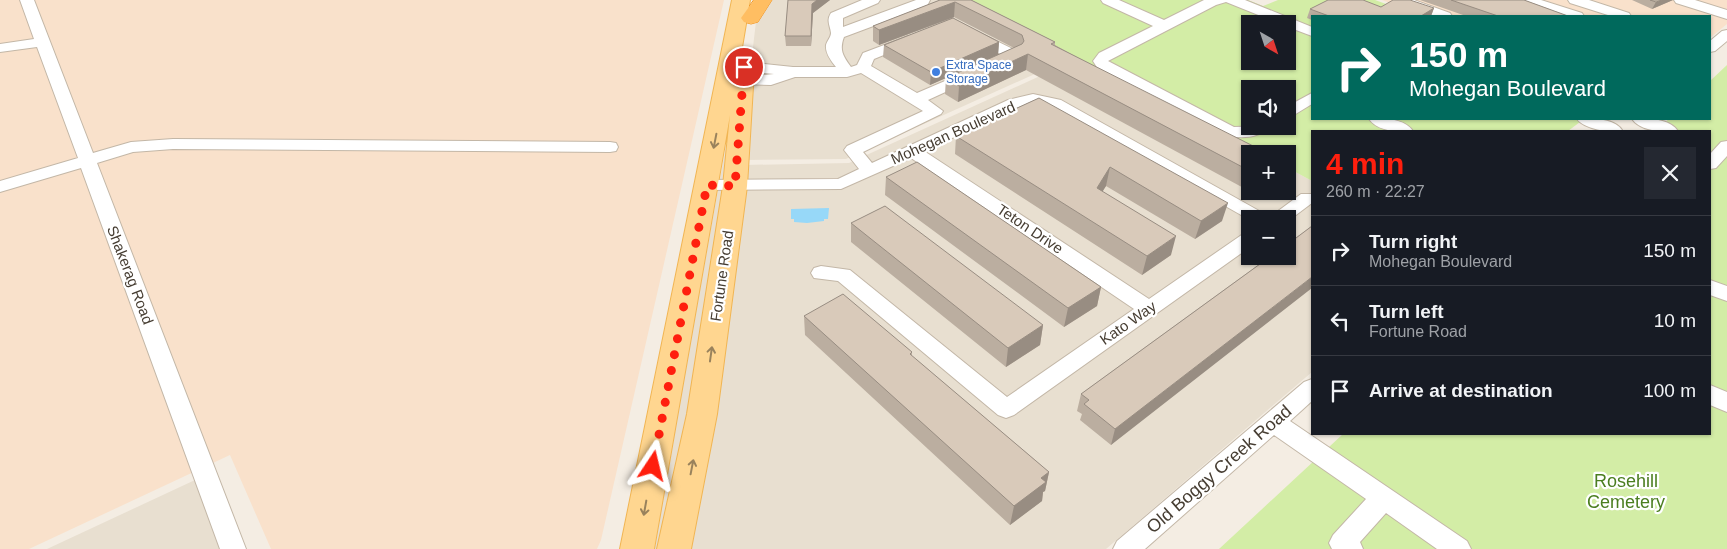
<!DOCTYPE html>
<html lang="en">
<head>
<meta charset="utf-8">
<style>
  :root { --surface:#171b24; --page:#242831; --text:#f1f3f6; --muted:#9ea1a6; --line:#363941; --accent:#ff1f0e }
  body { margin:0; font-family:Arial,sans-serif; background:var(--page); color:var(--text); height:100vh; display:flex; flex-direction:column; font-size:19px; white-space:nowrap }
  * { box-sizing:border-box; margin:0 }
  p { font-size:16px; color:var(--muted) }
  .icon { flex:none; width:28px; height:28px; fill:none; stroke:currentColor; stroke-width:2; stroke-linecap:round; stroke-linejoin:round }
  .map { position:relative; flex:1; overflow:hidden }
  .drawer { position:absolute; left:1311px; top:130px; width:400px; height:305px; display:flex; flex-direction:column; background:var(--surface); border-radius:0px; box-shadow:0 1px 4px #0004 }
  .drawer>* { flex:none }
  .hud { position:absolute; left:1311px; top:15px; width:400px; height:105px; border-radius:0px; box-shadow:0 1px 4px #0004; background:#00695c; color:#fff; overflow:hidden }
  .needle { width:32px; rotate:141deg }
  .controls { position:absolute; left:1241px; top:15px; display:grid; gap:10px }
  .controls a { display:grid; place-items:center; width:55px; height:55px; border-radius:0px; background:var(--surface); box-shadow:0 1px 4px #0004; font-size:25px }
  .pin { position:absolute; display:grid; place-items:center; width:42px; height:42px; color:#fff; margin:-21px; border:2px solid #fff; border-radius:50%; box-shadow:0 1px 5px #0007 }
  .me { position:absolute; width:55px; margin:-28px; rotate:10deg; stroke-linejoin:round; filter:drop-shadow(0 0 4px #0008) }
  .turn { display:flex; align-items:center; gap:18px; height:105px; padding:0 15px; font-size:22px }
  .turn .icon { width:65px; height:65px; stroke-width:2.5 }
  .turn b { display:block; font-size:35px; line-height:42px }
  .round { display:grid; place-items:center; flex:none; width:52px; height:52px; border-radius:0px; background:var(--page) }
  .headline { display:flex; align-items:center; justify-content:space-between; height:85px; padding:0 15px }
  h1 { font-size:30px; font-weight:600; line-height:38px; color:var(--accent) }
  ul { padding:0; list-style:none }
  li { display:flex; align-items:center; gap:15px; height:70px; padding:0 15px; border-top:1px solid var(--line) }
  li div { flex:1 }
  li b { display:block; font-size:19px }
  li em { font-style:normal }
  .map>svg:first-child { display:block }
  .residential { fill:#e8dfd0; fill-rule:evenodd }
  .commercial { fill:#f9e1cb }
  .green { fill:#d3eda6; fill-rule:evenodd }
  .water { fill:#97d8f8 }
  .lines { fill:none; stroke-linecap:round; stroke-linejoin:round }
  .minor-casing { stroke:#c3b7a7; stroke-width:2 }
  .major-casing { stroke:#f1b553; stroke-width:2 }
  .highway-casing { stroke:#ef9321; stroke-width:1 }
  .minor { fill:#fff; fill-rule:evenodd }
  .major { fill:#ffd690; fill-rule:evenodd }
  .highway { fill:#ffbe62; fill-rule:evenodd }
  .wall { fill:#bbaea0 }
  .shaded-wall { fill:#988d82 }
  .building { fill:#d9caba; stroke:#988d82 }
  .oneway { stroke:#99825c }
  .route { stroke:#ff1f0e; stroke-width:9; stroke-dasharray:0 16.2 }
  .shop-dot { fill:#3f7fe0; stroke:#fff; stroke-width:2 }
  .labels { text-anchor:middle; stroke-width:4.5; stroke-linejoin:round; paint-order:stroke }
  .far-shop-label { font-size:12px; fill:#366cbe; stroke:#fff; text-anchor:start }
  .street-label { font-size:15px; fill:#463d32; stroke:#fff }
  .near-street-label { font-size:18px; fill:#463d32; stroke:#fff }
  .near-park-label { font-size:18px; fill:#4b7e20; stroke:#fff }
</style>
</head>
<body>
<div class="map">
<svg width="1727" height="549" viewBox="0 0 1727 549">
  <rect width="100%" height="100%" fill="#f4ede3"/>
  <!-- residential -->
  <path class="residential" d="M766 0H949L1066 60 846 159 745 160 749 81 757 13Z
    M1075 60 1250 154V191H1288V168L1312 181V372L1106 549H687L744 165 849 163ZM1250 219H1288V256H1250Z
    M731 94 726 185 691 413 662 549H650L666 477 727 140Z
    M195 480 221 549H47Z"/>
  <!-- commercial -->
  <path class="commercial" d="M0 0H724L601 540 597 549H271L230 455 29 549H0Z
    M1382 0H1727V24L1710 38V16H1425Z"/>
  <!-- green -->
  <path class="green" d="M956 0H1248L1263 6 1278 0H1375L1419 16H1312V119H1584L1568 131H1312V181L1288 168V154H1259ZM1250 24H1288V61H1250ZM1250 89H1288V126H1250Z
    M1727 65V549H1219L1343 434H1710V131H1655L1669 119H1710V81Z"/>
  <!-- water -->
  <path class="water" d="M829 208 828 219H824V221L807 223 794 222V219H791V209Z"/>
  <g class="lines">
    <!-- minor casing -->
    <g class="minor-casing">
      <path id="minor" d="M20 0H34L93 153 131 142 173 139 610 142 616 143 618 147 616 151 610 152 173 149 133 152 97 163 246 549H220L81 168 0 192V181L78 158 37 47 0 52V44L34 39Z
        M862 0H880L878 3 843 18V27L916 0H930L927 6 844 37C839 50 843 56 851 67L857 65 863 53 908 36 913 37 915 40 913 43 874 59 871 66 917 93 966 72H976L979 75 976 78 928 100 943 111 941 114 863 152 872 163 1008 100 1033 94 1061 100 1270 217 1301 194H1312V203L1288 221V219L1250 220 1050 107 1033 104 1019 107 924 151 1149 299 1243 234 1250 232V247L1014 415 1006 418 998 415 838 281 814 278 811 273 814 268 821 266 850 270 1007 397 1134 309 911 158 841 189 707 190 701 189 698 185 701 181 707 180 838 179 859 169 844 150 847 146 923 111 861 73 847 77H795L771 85 737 84 734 81 737 78 774 74 739 70 736 67 739 64 744 62 793 67H836C831 61 825 53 826 45 827 41 831 37 831 33 830 25 826 21 831 13Z
        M1101 0H1119L1164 20 1204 0H1245L1312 27V36L1288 27V24H1281L1226 2 1216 5 1108 61 1234 127 1269 126C1259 140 1237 138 1223 135L1098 69 1093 61 1099 53 1153 26 1103 3Z
        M1394 0H1414L1450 13 1452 16H1433L1396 3Z
        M1520 0H1541L1582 13 1584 16H1564L1522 3Z
        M1568 0H1589L1629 13 1631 16H1611L1570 3Z
        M1674 0H1695L1727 10V19L1676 3Z
        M1727 30V41L1715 51 1710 52V41L1722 31Z
        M976 31 1019 52 1021 55C1015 62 1001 69 992 66L989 63 992 60 1002 55 971 38 969 35 971 32Z
        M1312 93V104L1294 115 1288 117V106Z
        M1369 119C1383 118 1404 118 1413 131 1399 132 1378 132 1369 119Z
        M1577 119C1590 118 1614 118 1622 130 1612 134 1584 129 1577 119Z
        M1632 119C1646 118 1669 118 1678 131 1665 132 1641 132 1632 119Z
        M1727 141V156L1716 168 1710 169V154L1721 142Z
        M1710 280 1727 286V301L1710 295Z
        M1312 379V401L1290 421 1467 541 1471 549H1437L1386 513 1360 542 1363 549H1332L1329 543 1333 535 1366 499 1274 435 1145 549H1113L1117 541 1304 382Z
        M1710 385 1727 392V412L1710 405Z"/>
    </g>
    <!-- major casing -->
    <g class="major-casing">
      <path id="major" d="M732 0H750L739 65 744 64 751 66 754 70 747 186 717 414 691 549H657L687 414 723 186 730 115 654 549H620Z"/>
    </g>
    <!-- highway casing -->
    <g class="highway-casing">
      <path id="highway" d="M754 0H772L758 22 751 24 744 22 741 18Z"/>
    </g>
    <!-- minor -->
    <use href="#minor" class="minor"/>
    <!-- major -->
    <use href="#major" class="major"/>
    <!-- highway -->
    <use href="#highway" class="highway"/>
  </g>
  <!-- wall -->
  <path class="wall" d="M788 0H830L813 13 811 46H786L785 36Z
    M940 0H971L1055 42V45L1250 154V191H1271L1262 198 1026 70 958 102 945 94 946 78 1014 48 954 17 953 18 999 42 998 55 930 85 883 57 884 45 950 19 879 45 873 41V26Z
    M1420 0H1524L1568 16H1466Z
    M1632 0H1673L1652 9Z
    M1381 7 1434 8 1431 16H1312V20L1307 18 1310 9Z
    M1039 98 1222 221 1195 239 1106 186 1102 191 1171 255 1142 275 955 154 956 136Z
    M886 177 1101 287 1097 306 1064 327 885 195Z
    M851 223 1043 325 1040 345 1006 367 851 242Z
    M1312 226 1111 445 1080 420 1082 414 1077 411 1081 394Z
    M804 316 912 352V356L1049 472 1045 491 1043 492 1042 501 1010 525 805 335Z"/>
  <!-- shaded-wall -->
  <path class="shaded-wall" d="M817 0H830L813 13 811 46V36L812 4Z
    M1662 0H1673L1652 9 1656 2Z
    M955 2 954 17 879 45V30Z
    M1434 8 1431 16H1421Z
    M999 42 998 55 930 85 931 72Z
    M1028 54 1026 70 958 102 959 86Z
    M1292 165 1288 176V168Z
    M1110 167 1106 186 1093 207 1097 188Z
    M1264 191H1271L1262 198Z
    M1228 203 1222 221 1195 239 1201 221Z
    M1176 236 1171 255 1142 275 1147 256Z
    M1312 277V288L1111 445 1115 429Z
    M1101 287 1097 306 1064 327 1068 308Z
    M1043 325 1040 345 1006 367 1008 348Z
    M1049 472 1045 491 1043 492 1042 501 1010 525 1014 506 1041 478Z"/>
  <!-- building -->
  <path class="building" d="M788 0H817L812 4 811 36H785Z
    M940 0H971L1055 42 1051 44 1269 154H1250V171L1028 54 959 86 946 78 1022 44 1024 41 1022 35 955 2 879 30 873 26Z
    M1328 0H1363L1381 7 1393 0H1410L1434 8 1421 16H1329L1310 9Z
    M1451 0H1524L1568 16H1498Z
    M1650 0H1662L1656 2Z
    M953 18 999 42 931 72 884 45Z
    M1039 98 1228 203 1201 221 1110 167 1097 188 1176 236 1147 256 956 136Z
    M917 162 1101 287 1068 308 886 177Z
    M1288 163 1292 165 1288 168Z
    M885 206 1043 325 1008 348 851 223Z
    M1312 226V277L1115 429 1084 404 1089 400 1081 394 1271 256H1288V244Z
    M843 294 912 352 910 354 1049 472 1041 478 1046 482 1014 506 804 316Z"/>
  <!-- one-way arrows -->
  <defs><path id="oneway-shaft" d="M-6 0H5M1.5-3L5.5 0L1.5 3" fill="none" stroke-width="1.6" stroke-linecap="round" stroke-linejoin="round" transform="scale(1.25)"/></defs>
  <g class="oneway">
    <use href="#oneway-shaft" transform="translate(715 141) rotate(101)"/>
    <use href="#oneway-shaft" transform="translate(711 354) rotate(-82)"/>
    <use href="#oneway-shaft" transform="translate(692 467) rotate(-79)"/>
    <use href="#oneway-shaft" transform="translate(645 508) rotate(100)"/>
  </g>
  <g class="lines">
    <!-- route -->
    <path class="route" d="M653 466 707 185 735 186 744 67"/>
  </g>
  <!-- markers -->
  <circle class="shop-dot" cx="936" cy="72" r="5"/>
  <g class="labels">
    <!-- far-shop labels -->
    <g class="far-shop-label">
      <text x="946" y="69">Extra Space<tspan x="946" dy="14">Storage</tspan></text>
    </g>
    <!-- street labels -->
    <g class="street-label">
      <text transform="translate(953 133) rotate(-24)" y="5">Mohegan Boulevard</text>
      <text transform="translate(1030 229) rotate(34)" y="5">Teton Drive</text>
      <text transform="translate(130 275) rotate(69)" y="5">Shakerag Road</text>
      <text transform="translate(722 276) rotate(-82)" y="5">Fortune Road</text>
      <text transform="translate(1128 323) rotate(-35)" y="5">Kato Way</text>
    </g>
    <!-- near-street labels -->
    <g class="near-street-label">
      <text transform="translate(1219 469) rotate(-41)" y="6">Old Boggy Creek Road</text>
    </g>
    <!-- near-park labels -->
    <g class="near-park-label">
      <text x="1626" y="487">Rosehill<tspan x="1626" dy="21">Cemetery</tspan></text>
    </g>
  </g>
</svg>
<div class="controls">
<a><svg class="needle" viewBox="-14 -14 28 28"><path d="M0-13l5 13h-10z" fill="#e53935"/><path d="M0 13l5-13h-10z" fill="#9ea1a6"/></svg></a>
<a><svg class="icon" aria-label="sound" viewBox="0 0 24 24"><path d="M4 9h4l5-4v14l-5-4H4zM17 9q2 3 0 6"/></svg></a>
<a>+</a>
<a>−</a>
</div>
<div class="pin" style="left:744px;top:67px;background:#d93025"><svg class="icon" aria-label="arrive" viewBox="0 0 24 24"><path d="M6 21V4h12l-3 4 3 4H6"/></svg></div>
<svg class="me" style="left:653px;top:466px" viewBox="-20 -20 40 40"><path d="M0-17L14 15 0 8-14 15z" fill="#ff1f0e" stroke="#fff" stroke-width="4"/></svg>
<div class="hud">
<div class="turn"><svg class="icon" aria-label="right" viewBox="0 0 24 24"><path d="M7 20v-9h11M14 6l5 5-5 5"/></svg><div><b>150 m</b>Mohegan Boulevard</div></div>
</div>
<section class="drawer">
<div class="headline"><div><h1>4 min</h1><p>260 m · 22:27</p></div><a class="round"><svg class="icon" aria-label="close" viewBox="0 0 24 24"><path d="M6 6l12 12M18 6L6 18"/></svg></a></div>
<ul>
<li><svg class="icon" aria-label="right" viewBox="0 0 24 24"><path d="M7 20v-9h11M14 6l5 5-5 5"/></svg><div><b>Turn right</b><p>Mohegan Boulevard</p></div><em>150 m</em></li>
<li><svg class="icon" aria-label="left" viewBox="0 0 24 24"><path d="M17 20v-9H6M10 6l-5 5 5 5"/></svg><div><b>Turn left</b><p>Fortune Road</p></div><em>10 m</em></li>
<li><svg class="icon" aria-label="arrive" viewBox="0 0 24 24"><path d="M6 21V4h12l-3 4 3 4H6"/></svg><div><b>Arrive at destination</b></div><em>100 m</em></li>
</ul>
</section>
</div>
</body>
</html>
